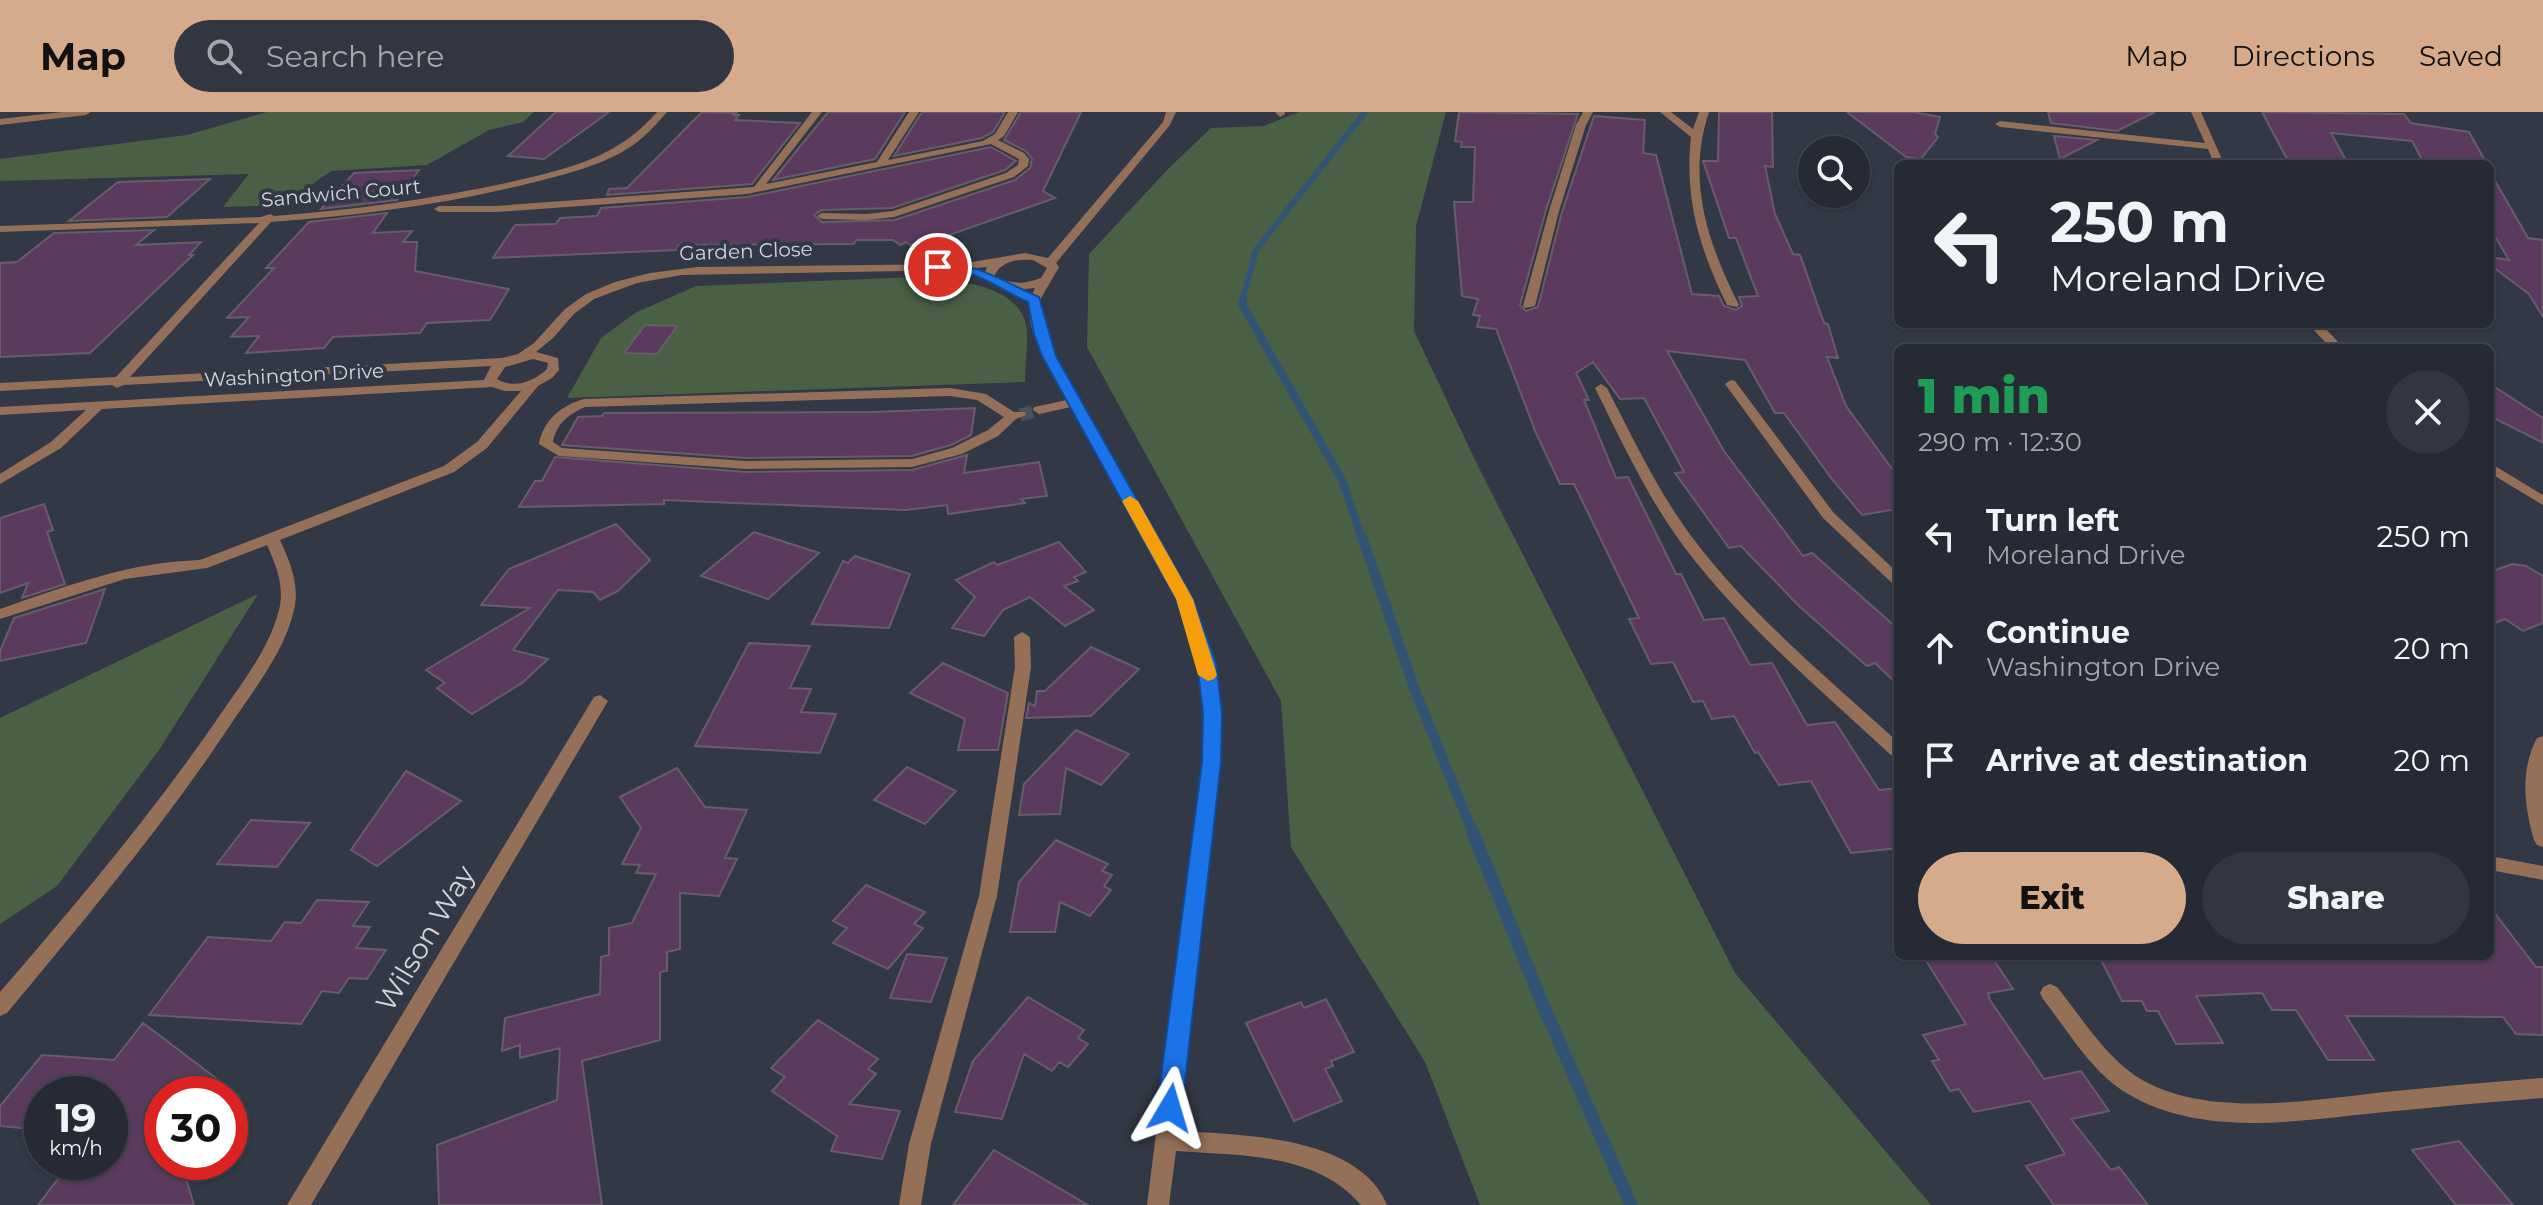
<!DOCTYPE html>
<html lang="en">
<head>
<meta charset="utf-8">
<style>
  :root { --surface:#262a34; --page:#323640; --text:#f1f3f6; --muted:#a4a7ac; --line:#42464f; --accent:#d6ab8b }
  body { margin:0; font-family:Montserrat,sans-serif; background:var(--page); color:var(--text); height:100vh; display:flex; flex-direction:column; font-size:30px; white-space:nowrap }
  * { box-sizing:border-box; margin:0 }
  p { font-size:26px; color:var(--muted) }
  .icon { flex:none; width:44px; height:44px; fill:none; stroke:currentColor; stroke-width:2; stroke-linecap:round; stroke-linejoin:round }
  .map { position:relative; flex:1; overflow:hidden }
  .panel { position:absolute; left:1894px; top:232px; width:600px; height:616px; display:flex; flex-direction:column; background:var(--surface); border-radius:12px; box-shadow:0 2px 6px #0004,0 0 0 2px var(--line) }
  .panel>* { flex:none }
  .banner { position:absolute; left:1894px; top:48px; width:600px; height:168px; border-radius:12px; box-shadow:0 2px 6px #0004,0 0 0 2px var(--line); background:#262a34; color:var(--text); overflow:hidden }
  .controls { position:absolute; left:1798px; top:24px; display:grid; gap:16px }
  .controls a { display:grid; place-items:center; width:72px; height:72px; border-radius:50%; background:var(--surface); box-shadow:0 2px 6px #0004,0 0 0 2px var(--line); font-size:40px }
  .speed { position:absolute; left:24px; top:964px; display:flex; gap:16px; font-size:40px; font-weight:700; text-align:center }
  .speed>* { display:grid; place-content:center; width:104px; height:104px; border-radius:50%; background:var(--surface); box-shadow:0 2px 6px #0004,0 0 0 2px var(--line); line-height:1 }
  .speed small { font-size:20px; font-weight:400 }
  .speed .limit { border:12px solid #d22; background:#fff; color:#111 }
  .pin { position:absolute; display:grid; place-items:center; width:68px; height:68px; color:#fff; margin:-34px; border:4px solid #fff; border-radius:50%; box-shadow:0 2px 8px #0007 }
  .me { position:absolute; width:88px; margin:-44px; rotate:7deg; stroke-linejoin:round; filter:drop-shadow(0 0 6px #0008) }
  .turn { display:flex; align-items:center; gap:28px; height:168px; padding:0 24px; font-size:36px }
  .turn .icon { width:104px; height:104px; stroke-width:2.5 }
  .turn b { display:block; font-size:56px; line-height:68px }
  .round { display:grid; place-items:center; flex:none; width:84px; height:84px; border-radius:42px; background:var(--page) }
  .overview { display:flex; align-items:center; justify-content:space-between; height:136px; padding:0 24px }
  h1 { font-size:48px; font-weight:800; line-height:60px; color:#1e9e55 }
  .cta { display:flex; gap:16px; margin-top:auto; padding:16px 24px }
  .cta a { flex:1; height:92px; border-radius:48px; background:var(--accent); color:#111; font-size:32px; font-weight:800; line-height:92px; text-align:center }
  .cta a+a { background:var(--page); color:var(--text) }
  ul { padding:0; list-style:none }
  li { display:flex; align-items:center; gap:24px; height:112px; padding:0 24px }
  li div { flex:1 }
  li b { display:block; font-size:30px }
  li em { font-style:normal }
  header { display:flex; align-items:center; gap:48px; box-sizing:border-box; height:112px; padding:0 40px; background:var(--accent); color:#111 }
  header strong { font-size:38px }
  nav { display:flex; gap:44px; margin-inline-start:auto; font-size:28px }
  .search { width:560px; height:72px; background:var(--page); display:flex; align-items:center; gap:20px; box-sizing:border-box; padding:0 28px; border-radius:44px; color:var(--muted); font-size:30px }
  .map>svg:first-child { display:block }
  .green { fill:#496045 }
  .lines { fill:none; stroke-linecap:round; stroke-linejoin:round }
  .stream-far3 { stroke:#335375; stroke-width:6 }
  .stream-far2 { stroke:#335375; stroke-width:8 }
  .stream-far1 { stroke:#335375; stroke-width:10 }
  .stream { stroke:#335375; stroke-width:13 }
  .building { fill:#5a3b5d; stroke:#685c69; stroke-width:2 }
  .street-tunnel { stroke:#4a505c; stroke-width:13; stroke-dasharray:13 6; stroke-linecap:butt }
  .street { fill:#957059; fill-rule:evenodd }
  .route { fill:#1a73e8; stroke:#114b97; stroke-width:2 }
  .slow { fill:#f59e0b }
  .labels { text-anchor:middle; stroke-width:8; stroke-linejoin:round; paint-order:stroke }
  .far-street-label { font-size:20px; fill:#d1d5de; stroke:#323845 }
  .near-street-label { font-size:28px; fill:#d1d5de; stroke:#323845 }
</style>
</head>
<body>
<header>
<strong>Map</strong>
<div class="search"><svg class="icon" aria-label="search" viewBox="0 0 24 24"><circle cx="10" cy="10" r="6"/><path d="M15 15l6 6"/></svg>Search here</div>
<nav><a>Map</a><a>Directions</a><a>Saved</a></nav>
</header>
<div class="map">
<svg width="2543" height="1093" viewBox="0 0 2543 1093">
  <rect width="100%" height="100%" fill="#323845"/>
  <!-- green -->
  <path class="green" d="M267 0H534L523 10 489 18 427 53 331 59 283 93 223 95 249 62 0 69V47L187 23Z
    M1299 0H1446L1416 114 1414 219 1476 350 1735 861 1931 1093H1480L1425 950 1291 735 1281 589 1087 235 1089 142 1168 57 1211 16 1264 14Z
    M917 165C949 167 1019 172 1026 213 1029 231 1025 252 1025 270L567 286 601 226 635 201 696 174Z
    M258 482 159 638 57 774 0 812V606Z"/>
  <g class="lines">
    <!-- stream-far3 -->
    <path class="stream-far3" d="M1242 190 1256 138 1365 0"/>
    <!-- stream-far2 -->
    <path class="stream-far2" d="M1243 188 1242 192 1342 368 1362 427"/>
    <!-- stream-far1 -->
    <path class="stream-far1" d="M1362 425 1417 584 1474 723"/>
    <!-- stream -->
    <path class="stream" d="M1473 721 1543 893 1631 1093"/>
  </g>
  <!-- building -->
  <path class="building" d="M556 0H609L544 47 508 44Z
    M702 0 736 1 734 3H739L735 8 800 11 752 72 607 83 609 77 627 76Z
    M828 0H905L875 47 773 68Z
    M922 0H1005L993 20 982 26 894 44Z
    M1021 0H1081L1043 79 1055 86 932 129 928 127 910 133 906 130 900 133 893 128H856L854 132 679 133 676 138 493 146 515 113 556 112 560 106 597 104 601 96 747 85 991 35 1016 49 1005 58 892 96 822 98 814 103 822 110 895 108 1015 68 1030 56 1032 47 1026 39 1004 28Z
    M1459 0 1578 2 1546 98 1520 193 1526 199 1538 195 1562 100 1594 4 1645 8 1643 41 1656 43 1692 182 1719 184 1724 194 1736 198 1742 194 1739 185 1758 184 1736 126H1729L1703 49H1718L1719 0H1772L1773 55 1765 54 1775 102 1793 142 1800 143 1824 211 1828 212 1838 246 1827 245 1846 294 1898 365V397L1862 403 1831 366 1784 301H1775L1745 248 1667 239 1724 339 1803 444 1812 441 1898 517V573L1875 551 1867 554 1799 494 1741 434 1729 436 1675 361 1684 360 1644 286 1620 287 1593 250 1576 261 1589 288H1584L1616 366 1628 365 1676 462H1681L1704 508 1724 506 1750 553 1772 551 1807 613 1835 610 1879 678 1898 676V736L1851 741 1811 669 1779 673 1758 640 1755 641 1734 604 1712 607 1703 589 1693 590 1673 550 1651 552 1629 507 1639 506 1574 372H1560L1536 321 1496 217 1477 215 1480 204 1473 203 1478 187 1462 184 1454 90H1473L1475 35H1461L1462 30 1455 29Z
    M1847 0H1913L1940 5 1935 22 1938 25 1921 47 1906 45Z
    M2048 0H2155L2117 19 2051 11Z
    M2262 0 2404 2 2411 11 2469 20 2487 52 2424 51 2412 29 2331 21 2348 52 2288 49Z
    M2054 24 2097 28 2060 47Z
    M419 58 397 88 321 97 354 61Z
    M2490 60 2528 126 2543 128V205L2529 182 2490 153V145L2509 148 2490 116Z
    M210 67 167 105 69 109 118 70Z
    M387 101 373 121 412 119 403 130H417L415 159 509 177 490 208 427 211 420 221 333 225 324 236 246 241 259 224 231 225 249 205 227 206 274 156H266L309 110Z
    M154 118 136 133 201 130 189 143H193L90 241 0 245V151L17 150 54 121Z
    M645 213 677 214 657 242 624 241Z
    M2490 272 2543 306V331L2490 304Z
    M975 296 971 323 951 333 912 344 746 346 562 333 578 305 602 304 604 301 872 300Z
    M967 343 964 361 1039 350 1047 384 1021 387 1025 391 948 402 947 393 906 398 664 388V392L519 395 535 369H542L555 345 746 360 912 358Z
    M44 392 53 418 47 420 65 472 22 486 28 471 0 481V406Z
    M616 412 650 448 618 479 600 488 593 480 558 478 513 538 548 547 522 571 472 602 437 576 445 571 426 558 530 496 481 493 509 457Z
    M754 420 819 441 768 487 701 464Z
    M1059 430 1086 460 1074 465 1078 469 1064 474 1094 498 1065 514 1030 485 1003 498 984 524 952 516 975 485 956 468 994 450 997 453Z
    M855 444 910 462 889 516 812 512 843 449 848 451Z
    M2512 452 2526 454 2543 464V511L2523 519 2505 507 2490 513V460Z
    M105 477 86 531 0 549V539L14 506Z
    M749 531 810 534 790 576 811 577 801 600 836 602 820 641 695 634Z
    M1091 535 1139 557 1091 604 1026 606 1029 591 1035 594 1037 579H1045Z
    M943 551 1008 581 998 638H958L965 607 910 581Z
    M1076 618 1129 642 1101 673 1066 656 1060 702 1019 703 1024 672Z
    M907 655 956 679 925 712 874 688Z
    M677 656 705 695 747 698 725 746 737 747 719 784 680 781V837L667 840V859L660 860V928L582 949 602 1093H439L437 1033 557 988 560 936 520 946V933L502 939 505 906 600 882 601 845 609 843V816L632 811 656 762 636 761 640 753 622 752 641 716 620 685Z
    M406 659 461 689 377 754 351 738Z
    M251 708 310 711 277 755 217 752Z
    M1056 728 1108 752 1102 759 1112 763 1104 774 1111 778 1090 804 1060 790 1055 820H1010L1019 770Z
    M866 773 925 800 914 812 923 816 888 857 833 831 847 816 833 809Z
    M317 788 369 790 353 814 370 815 356 836 386 838 367 867 349 866 339 881 322 879 301 912 149 903 208 825 271 829 285 810 301 811Z
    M2490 795 2536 855H2543V923L2516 922 2503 905 2346 904 2374 948H2328L2296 898H2272L2262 881 2196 884 2223 931 2176 932 2158 899H2147L2142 889H2122L2099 844H2490Z
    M907 842 947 846 931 890 890 886Z
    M1923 844H1991L2013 877 1988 881 1990 888 2044 967 2081 959 2109 999 2071 1007 2111 1058 2119 1055 2148 1093H2054L2026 1054 2065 1042 2030 989 1974 1000 1959 977 1950 979 1932 949 1939 948 1923 923 1966 912Z
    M1028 885 1084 918 1078 926 1088 932 1068 955 1059 950 1052 959 1024 942 1002 1007 955 1000 973 949Z
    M1326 887 1354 940 1331 949 1333 954 1325 957 1342 989 1294 1009 1246 911 1301 890 1304 896Z
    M818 908 878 947 868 957 876 962 849 992 900 999 882 1047 831 1039 837 1024 772 979 785 965 771 956Z
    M143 911 237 982H162V1050H181L194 1093H38L71 1050H110V982H42V1018L0 1014V994L42 943 114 948Z
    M2459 1029 2513 1093H2456L2412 1038Z
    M994 1038 1088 1093H953Z"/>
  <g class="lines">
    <!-- street-tunnel -->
    <path class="street-tunnel" d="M1020 303 1039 298"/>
    <!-- street -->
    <path class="street" d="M62 0H91L86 3 0 13V7Z
      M657 0H667C655 14 642 28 627 37 596 56 558 64 523 73 440 93 356 104 271 110L130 265 502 246 518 242 534 231 565 197 586 182 615 170 650 161 697 155 960 152 1025 141 1048 146 1163 10 1166 0H1176L1170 13 1056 151 1059 155 1040 188 1046 222 1055 244 1193 487 1214 551 1220 601 1221 650 1178 1019C1241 1023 1358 1023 1387 1093H1361C1315 1040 1241 1044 1176 1039L1169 1093H1147L1203 650 1204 601 1198 551 1177 487 1071 295 1039 302 1033 298 1034 295 1067 288C1050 257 1016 210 1035 176L1013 178 961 158 682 163 637 171 594 187 574 202 553 226 536 240 558 246 559 258 552 266 538 274 487 336 454 360 280 428C290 450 300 473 294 498 285 538 256 575 233 609 165 712 86 806 7 901L0 904V880C77 791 153 701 220 603 242 571 269 537 279 498 285 475 276 453 267 433L207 456 125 467 0 507V497C66 474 130 450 200 448L444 354 477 330 521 279H505L492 275 102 297 61 336 0 372V362L51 330 86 298 0 303V295L484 268 491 254 123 273 117 276 112 273 0 279V271L116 265 259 111 0 120V114L261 105 270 102 274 104C354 98 432 87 511 70 548 61 588 53 620 32 634 24 646 12 657 0ZM1033 148 1047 156 1041 166C1023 173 1011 172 994 164 1002 149 1016 147 1033 148ZM987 155 985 160 975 156ZM533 247 548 251 547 257C533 270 514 277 497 267L505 255Z
      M812 0H822L766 72 877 50 909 0H919L888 48 983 29 995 22 1008 0H1018L1004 24 998 28 1024 41 1029 47 1028 54 1014 65 894 105 866 108 822 107 817 104 822 101 866 102 893 99 1006 61 1018 53 1019 47 991 32 747 82 496 100H439L434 97 439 94H496L754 75Z
      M1275 0H1285V2L1280 5Z
      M1583 0H1593L1586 13 1559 99 1535 194 1525 196 1523 194 1549 99 1576 13Z
      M1660 0H1671L1693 17 1699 0H1709C1686 68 1708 132 1739 193L1737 195 1727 193C1700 139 1684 86 1691 25Z
      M2191 0H2201L2224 52H2214L2208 37 2000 15 1995 12 2000 9 2205 31Z
      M2308 212H2321L2344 236H2331Z
      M1731 268 1735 269 1833 400 1898 461V474L1893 472 1823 406 1725 272Z
      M1601 272 1607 276C1634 328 1659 382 1695 429 1753 505 1828 566 1898 630V646L1892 644C1821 578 1744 514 1685 436 1648 387 1622 330 1595 276Z
      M950 276 986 282 1014 300H1025L1026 303 1016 307 998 324 962 342 912 355 746 357 559 344 539 332C543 308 562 293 584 287ZM950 284 977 288 1004 305 988 318 952 336 912 347 746 349 562 336 553 330C556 312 569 302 585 295Z
      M2490 351 2543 383V393L2490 361Z
      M1022 520 1030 525 1031 555 997 784 931 1032 921 1093H899L909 1032 979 784 1015 555 1014 525Z
      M600 583 608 589 311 1093H287L594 585Z
      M2543 624V735L2537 733 2534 728C2524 694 2520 658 2537 626Z
      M2490 744 2543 754V768L2490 758Z
      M2050 872 2057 875C2083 907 2107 948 2144 969 2212 1006 2311 988 2385 980 2437 975 2490 970 2543 966V986C2490 990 2438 995 2385 1000 2301 1008 2205 1027 2128 982 2092 961 2068 919 2043 887L2040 881 2043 875Z"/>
  </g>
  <!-- route -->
  <path class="route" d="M938 151C978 151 1004 170 1039 185L1056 244 1193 487 1216 551 1222 601 1221 650 1182 996 1178 1004 1170 1007 1161 1004 1157 996 1202 650 1203 601 1197 551 1176 487 1042 244 1034 222 1028 190C1008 181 978 161 959 159 951 158 942 159 934 158L932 155Z"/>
  <!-- slow -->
  <path class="slow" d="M1130 384 1138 389 1193 487 1217 563 1214 567 1208 569 1198 563 1176 487 1122 389Z"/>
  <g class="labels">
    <!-- far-street labels -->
    <g class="far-street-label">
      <text transform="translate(341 81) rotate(-5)" y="7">Sandwich Court</text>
      <text transform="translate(746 139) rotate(-2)" y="7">Garden Close</text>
      <text transform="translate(294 263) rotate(-3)" y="7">Washington Drive</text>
    </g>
    <!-- near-street labels -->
    <g class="near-street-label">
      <text transform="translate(425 826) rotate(-59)" y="10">Wilson Way</text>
    </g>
  </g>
</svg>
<div class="controls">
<a><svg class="icon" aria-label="search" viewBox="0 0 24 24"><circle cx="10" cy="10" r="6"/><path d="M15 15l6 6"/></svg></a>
</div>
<div class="speed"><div>19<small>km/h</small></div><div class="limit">30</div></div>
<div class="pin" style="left:938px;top:155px;background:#d93025"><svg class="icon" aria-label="arrive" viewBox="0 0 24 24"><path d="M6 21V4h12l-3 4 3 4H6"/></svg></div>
<svg class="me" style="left:1170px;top:996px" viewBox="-20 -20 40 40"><path d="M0-17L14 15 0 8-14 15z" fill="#1a73e8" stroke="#fff" stroke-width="4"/></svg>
<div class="banner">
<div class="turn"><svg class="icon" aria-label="left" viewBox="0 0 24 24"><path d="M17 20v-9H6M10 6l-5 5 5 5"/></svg><div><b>250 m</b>Moreland Drive</div></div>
</div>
<section class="panel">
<div class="overview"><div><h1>1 min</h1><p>290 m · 12:30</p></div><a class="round"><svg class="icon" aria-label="close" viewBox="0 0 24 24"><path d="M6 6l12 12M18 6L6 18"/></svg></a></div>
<ul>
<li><svg class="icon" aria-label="left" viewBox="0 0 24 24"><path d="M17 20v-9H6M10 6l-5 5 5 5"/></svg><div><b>Turn left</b><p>Moreland Drive</p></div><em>250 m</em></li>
<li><svg class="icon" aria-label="ahead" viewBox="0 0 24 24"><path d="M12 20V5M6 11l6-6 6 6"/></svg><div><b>Continue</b><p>Washington Drive</p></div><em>20 m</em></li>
<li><svg class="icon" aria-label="arrive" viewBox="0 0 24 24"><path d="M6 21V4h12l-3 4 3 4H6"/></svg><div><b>Arrive at destination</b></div><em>20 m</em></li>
</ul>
<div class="cta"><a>Exit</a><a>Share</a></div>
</section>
</div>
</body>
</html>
